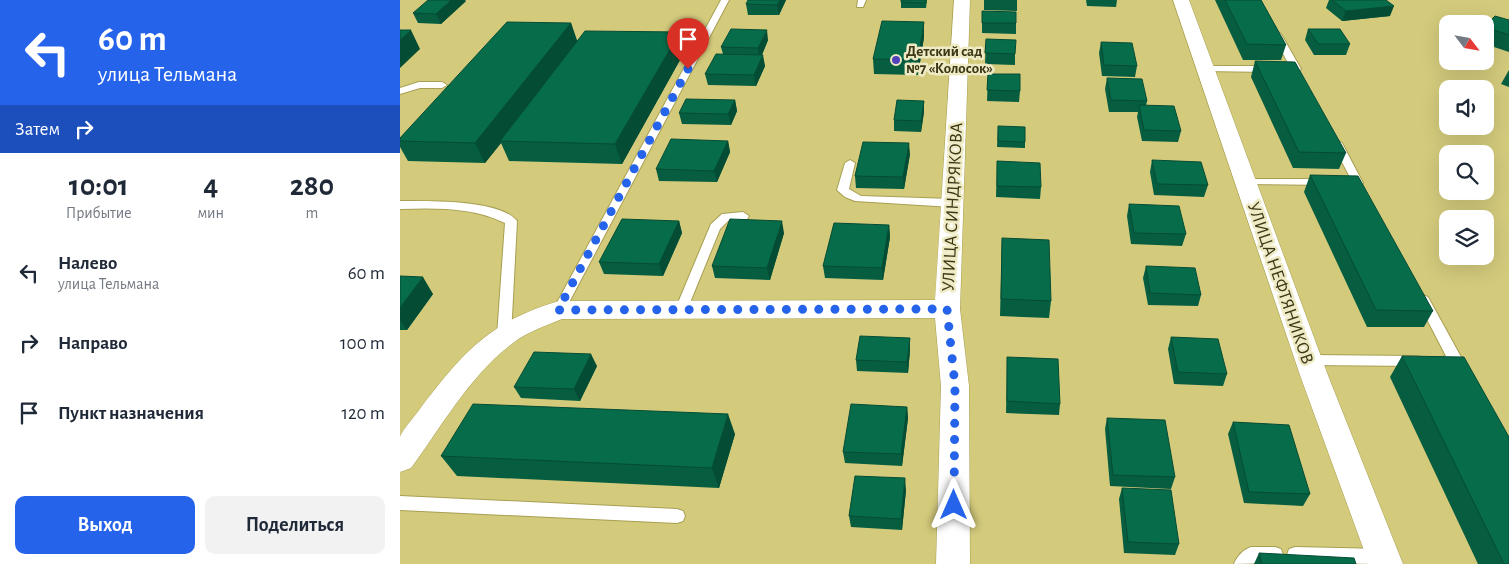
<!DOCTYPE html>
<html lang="ru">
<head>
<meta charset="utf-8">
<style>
  :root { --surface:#fff; --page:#f2f2f3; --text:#1f2937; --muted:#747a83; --accent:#2563eb }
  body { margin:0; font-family:"Alegreya Sans",sans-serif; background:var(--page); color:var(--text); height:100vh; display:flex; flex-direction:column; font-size:19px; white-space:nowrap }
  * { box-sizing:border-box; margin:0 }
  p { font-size:16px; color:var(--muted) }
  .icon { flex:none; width:28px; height:28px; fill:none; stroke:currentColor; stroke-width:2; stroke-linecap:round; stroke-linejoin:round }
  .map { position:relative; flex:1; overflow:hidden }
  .details { display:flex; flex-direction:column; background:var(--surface); width:400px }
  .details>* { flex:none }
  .guide { background:#2563eb; color:#fff; overflow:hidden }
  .needle { width:32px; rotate:121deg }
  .tools { position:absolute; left:1039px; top:15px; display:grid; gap:10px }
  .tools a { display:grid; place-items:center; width:55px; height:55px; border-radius:10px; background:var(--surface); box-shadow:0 5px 20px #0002; font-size:25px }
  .pin { position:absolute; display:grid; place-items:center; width:42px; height:42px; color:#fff; margin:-51px -21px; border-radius:50% 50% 50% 0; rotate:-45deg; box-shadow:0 0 5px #0007 }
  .pin .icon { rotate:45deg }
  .me { position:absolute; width:55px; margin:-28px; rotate:0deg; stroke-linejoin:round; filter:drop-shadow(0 0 4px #0008) }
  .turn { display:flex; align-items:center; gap:18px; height:105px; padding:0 15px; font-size:22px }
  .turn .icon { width:65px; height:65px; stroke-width:2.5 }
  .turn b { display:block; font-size:35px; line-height:42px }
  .then { display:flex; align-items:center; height:48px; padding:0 15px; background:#0003; gap:10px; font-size:19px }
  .eta { display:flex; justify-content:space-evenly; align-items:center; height:85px; text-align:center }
  .eta b { font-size:30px; font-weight:700; line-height:35px }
  .button { display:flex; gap:10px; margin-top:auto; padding:10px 15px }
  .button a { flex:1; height:58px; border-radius:10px; background:var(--accent); color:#fff; font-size:20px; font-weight:700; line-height:58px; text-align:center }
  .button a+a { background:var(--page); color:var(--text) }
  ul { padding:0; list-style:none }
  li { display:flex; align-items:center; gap:15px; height:70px; padding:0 15px }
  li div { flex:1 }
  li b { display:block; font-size:19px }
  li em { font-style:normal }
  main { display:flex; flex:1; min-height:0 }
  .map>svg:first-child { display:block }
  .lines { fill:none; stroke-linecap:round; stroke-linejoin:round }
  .service-casing { stroke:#a89f52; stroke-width:2 }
  .minor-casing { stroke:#a89f52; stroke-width:1 }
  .service { fill:#fff; fill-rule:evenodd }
  .minor { fill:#fff; fill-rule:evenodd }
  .wall { fill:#065d40 }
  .shaded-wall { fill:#054c34 }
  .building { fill:#076c4a; stroke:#054c34 }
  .route { stroke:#2563eb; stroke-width:9; stroke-dasharray:0 16.2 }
  .poi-dot { fill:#5242ba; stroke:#eeeac4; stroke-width:2 }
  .labels { text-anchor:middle; stroke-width:5; stroke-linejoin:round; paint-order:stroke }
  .far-poi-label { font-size:15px; font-weight:bold; fill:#3a3616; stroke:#eeeac4; text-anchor:start }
  .street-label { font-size:18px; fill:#3a3616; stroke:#eeeac4 }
</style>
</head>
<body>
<main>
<section class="details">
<div class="guide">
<div class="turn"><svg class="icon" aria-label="left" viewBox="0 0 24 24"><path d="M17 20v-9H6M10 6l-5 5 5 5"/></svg><div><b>60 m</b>улица Тельмана</div></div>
<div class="then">Затем<svg class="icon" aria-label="right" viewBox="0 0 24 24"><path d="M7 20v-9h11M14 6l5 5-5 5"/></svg></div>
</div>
<div class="eta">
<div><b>10:01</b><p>Прибытие</p></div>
<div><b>4</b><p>мин</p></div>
<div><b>280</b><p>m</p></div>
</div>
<ul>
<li><svg class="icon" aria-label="left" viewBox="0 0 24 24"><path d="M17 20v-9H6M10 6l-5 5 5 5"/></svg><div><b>Налево</b><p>улица Тельмана</p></div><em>60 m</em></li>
<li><svg class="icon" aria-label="right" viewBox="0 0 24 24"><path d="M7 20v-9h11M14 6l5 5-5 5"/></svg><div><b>Направо</b></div><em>100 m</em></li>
<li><svg class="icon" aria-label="arrive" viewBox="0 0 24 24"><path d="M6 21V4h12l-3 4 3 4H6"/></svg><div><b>Пункт назначения</b></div><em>120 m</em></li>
</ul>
<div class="button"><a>Выход</a><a>Поделиться</a></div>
</section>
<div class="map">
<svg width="1109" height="564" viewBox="0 0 1109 564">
  <rect width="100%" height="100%" fill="#d3ca7c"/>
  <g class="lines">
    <!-- service casing -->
    <g class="service-casing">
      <path id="service" d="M321 0H329L165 310 164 313H154L153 310Z
        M458 0H466L463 7H457Z
        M877 31 881 34 901 69 899 71 896 72 891 69 873 34Z
        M805 66H870L875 69 870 72 802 71 800 69Z
        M19 82H42L47 85 42 88H20L0 94V88Z
        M937 140 942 143 963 183 962 185H954L953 183 932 143Z
        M450 160 455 163 449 189 461 196 552 199 558 203 552 207 455 201 445 197 437 190 445 163Z
        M845 179H925L930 182 925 185 841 184 840 182Z
        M0 201C27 201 99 199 117 221L111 336 109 340H99L97 336 105 223C72 207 36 208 0 209Z
        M343 212 349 216 347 219 329 220 320 229 287 310 286 313H276L275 310 311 224 322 214Z
        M1023 295 1028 297 1061 357 1063 361 1061 365 1056 366 1041 365 1039 361 1041 357 1046 356 1017 300 1018 297Z
        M908 355 1016 356 1021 357 1023 361 1021 365 1016 366 908 365 903 364 901 360 903 356Z
        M0 496 277 509 283 511 285 516 283 521 277 523 0 510Z
        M851 547H875L881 549 883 555 881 561 875 563 834 564C837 556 843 550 851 547Z
        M895 547 983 549 989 551 991 557 989 563 985 564 895 563 889 561 887 555 889 549Z"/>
    </g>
    <!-- minor casing -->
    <g class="minor-casing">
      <path id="minor" d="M554 0H570L560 309 569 386 570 564H536L541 386 535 318 162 319C145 326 127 332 113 343 70 375 42 426 11 468L0 472C0 461 0 448 0 437 2 430 17 414 22 406 64 351 91 321 159 301L535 300Z
        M773 0H789L929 378 1003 564H969L901 378Z"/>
    </g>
    <!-- service -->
    <use href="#service" class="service"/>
    <!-- minor -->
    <use href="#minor" class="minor"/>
  </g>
  <!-- wall -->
  <path class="wall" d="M386 0 379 15H348L346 4Z
    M501 0H527L526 8H501Z
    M584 0H617V11L584 10Z
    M686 0H717L716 7 687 6Z
    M815 0H861L886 45 881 60H843Z
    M929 0H986L990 16 942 21 926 8Z
    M66 1 41 24 18 23 13 13Z
    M582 11 616 23V34L582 33Z
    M1109 20V52L1085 44V26Z
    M171 23 177 40 280 32 285 51 222 164 109 161 101 143 85 163 8 161 0 147V138Z
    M908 29 950 44 946 55H914L905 40Z
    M524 37 518 75 474 74 473 59Z
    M586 39 615 54V65L585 64Z
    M368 40 362 55 365 66 356 86 308 85 305 74 323 54 321 47Z
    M701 42 737 66 735 77 702 76 699 53Z
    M855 61 946 153 939 169 893 168 851 77Z
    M1109 70V87L1101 84Z
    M588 74 620 91 619 102 587 101Z
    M707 78 747 101 746 106 781 131 778 142 742 141 737 117 738 112H709L705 89Z
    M335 100 337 111 331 125 282 124 279 113Z
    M524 101V112L521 132 494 131V120Z
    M598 126 625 142V148L597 147Z
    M328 141 330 152 317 182 259 181 256 169Z
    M510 154 504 189 456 188 455 176Z
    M752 160 808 185 804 197 754 195 750 172Z
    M597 161 641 187 640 199 596 197Z
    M910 175 1033 311 1024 327H967L904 192Z
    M729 204 786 234 782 246 731 244 727 216Z
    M279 221 282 233 263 276 204 274 199 262Z
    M489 225 490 237 483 280 425 278 423 266Z
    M384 233 370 280 315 278 312 266Z
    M602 238 651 301 649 318 600 316Z
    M746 266 801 295 798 306 748 305 743 278Z
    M0 276 33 294 7 330H0Z
    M771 337 827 374 823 386 774 384 768 349Z
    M510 350 508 373 457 371 456 360Z
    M1002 356 1109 564H1078L990 377Z
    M607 357 660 404 659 415 606 413Z
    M197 366 180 401 121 398 114 387Z
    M507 407 508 418 502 466 445 463 443 452Z
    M707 418 775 477 771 489 710 486 705 429Z
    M833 422 910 494 903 506 844 503 828 434Z
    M335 434 319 488 57 476 41 456Z
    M722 488 779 544 775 555 724 553 719 499Z
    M506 490 502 530 451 527 449 516Z
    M859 553 956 564H854Z"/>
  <!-- shaded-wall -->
  <path class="shaded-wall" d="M51 0H65L66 1 41 24 36 14Z
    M380 0H386L379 15 377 5Z
    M994 6 990 16 942 21 946 11Z
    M524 22V37L518 75V60Z
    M171 23 177 42 100 141 101 143 85 163 75 143Z
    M11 30 20 49 0 68V40Z
    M367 30 368 40 360 59 358 48Z
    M280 32 285 51 222 164 215 144Z
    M363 55 365 66 356 86 354 75Z
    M335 100 337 111 331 125 328 114Z
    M524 101V112L521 132V121Z
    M328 141 330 152 317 182 314 171Z
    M509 143 510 154 504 189 503 177Z
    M279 221 282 233 263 276 259 264Z
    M382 221 384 233 370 280 367 268Z
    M489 225 490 237 483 280 482 268Z
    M23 277 33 294 7 330 0 320V308Z
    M510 338V350L508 373 507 362Z
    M191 354 197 366 180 401 174 389Z
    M507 407 508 418 502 466 501 454Z
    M328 414 335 434 319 488 312 468Z
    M505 478 506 490 502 530 501 519Z"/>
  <!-- building -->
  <path class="building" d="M28 0H51L36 14 13 13Z
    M348 0H380L377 5 346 4Z
    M501 0H526V3L501 2Z
    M825 0H861L886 45 847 44Z
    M932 0H986L994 6 946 11Z
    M582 11 616 12V23H582Z
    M1095 16 1109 20V35L1085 27V26Z
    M482 21 524 22 518 60 473 59Z
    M107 22 171 23 75 143 0 141V138Z
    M331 29 367 30 358 48 321 47Z
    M908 29H940L950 44H918Z
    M0 30H11L0 40Z
    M185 31 280 32 215 144 100 141Z
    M586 39 616 40 615 54 585 53Z
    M701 42 732 43 737 66 704 65Z
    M316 54 363 55 354 75 305 74Z
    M855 61 895 62 946 153 899 152Z
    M588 74H620V91L587 90Z
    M707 78 742 79 747 101 711 100Z
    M286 99 335 100 328 114 279 113Z
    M497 100 524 101 521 121 494 120Z
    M739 105 774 106 781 131 744 130Z
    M598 126 625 127V142L598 141Z
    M271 139 328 141 314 171 256 169Z
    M463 142 509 143 503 177 455 176Z
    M752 160 801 162 808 185 757 184Z
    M597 161 640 163 641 187 597 186Z
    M910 175 958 176 1033 311 976 310Z
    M729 204 779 206 786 234 734 233Z
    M222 219 279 221 259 264 199 262Z
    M330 219 382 221 367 268 312 266Z
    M434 223 489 225 482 268 423 266Z
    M602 238 649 240 651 301 601 299Z
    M746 266 795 268 801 295 750 293Z
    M0 276 23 277 0 308Z
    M460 336 510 338 507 362 456 360Z
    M771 337 818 339 827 374 778 372Z
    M134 352 191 354 174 389 114 387Z
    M1002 356 1064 357 1109 437V564H1104Z
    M607 357 658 359 660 404 607 401Z
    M73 404 328 414 312 468 41 456Z
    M451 404 507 407 501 454 443 452Z
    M707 418 765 420 775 477 713 475Z
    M833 422 889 425 910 494 849 492Z
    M455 476 505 478 501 519 449 516Z
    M722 488 771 490 779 544 728 542Z
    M859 553 954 558 956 564H862Z"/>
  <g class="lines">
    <!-- route -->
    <path class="route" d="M288 69 158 310 547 309 555 386 554 505"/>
  </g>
  <!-- markers -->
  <circle class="poi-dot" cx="496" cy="60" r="5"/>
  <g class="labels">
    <!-- far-poi labels -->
    <g class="far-poi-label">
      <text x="506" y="56">Детский сад<tspan x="506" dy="17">№7 «Колосок»</tspan></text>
    </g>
    <!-- street labels -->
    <g class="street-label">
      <text transform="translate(552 207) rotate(-87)" y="6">УЛИЦА СИНДРЯКОВА</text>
      <text transform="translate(881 283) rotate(71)" y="6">УЛИЦА НЕФТЯНИКОВ</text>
    </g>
  </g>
</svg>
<div class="tools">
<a><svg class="needle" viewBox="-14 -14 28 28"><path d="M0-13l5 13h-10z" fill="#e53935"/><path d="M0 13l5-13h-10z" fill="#747a83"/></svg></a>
<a><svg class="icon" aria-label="sound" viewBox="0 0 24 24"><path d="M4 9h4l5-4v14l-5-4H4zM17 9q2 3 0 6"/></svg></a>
<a><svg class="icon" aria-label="search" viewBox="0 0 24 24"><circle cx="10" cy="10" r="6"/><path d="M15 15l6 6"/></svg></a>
<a><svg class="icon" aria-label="layers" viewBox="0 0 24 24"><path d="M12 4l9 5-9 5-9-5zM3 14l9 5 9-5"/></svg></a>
</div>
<div class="pin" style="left:288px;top:69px;background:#d93025"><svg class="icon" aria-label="arrive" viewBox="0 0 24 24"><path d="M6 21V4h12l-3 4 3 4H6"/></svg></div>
<svg class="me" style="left:554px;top:505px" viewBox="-20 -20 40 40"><path d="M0-17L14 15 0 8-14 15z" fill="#2563eb" stroke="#fff" stroke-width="4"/></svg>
</div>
</main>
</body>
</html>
